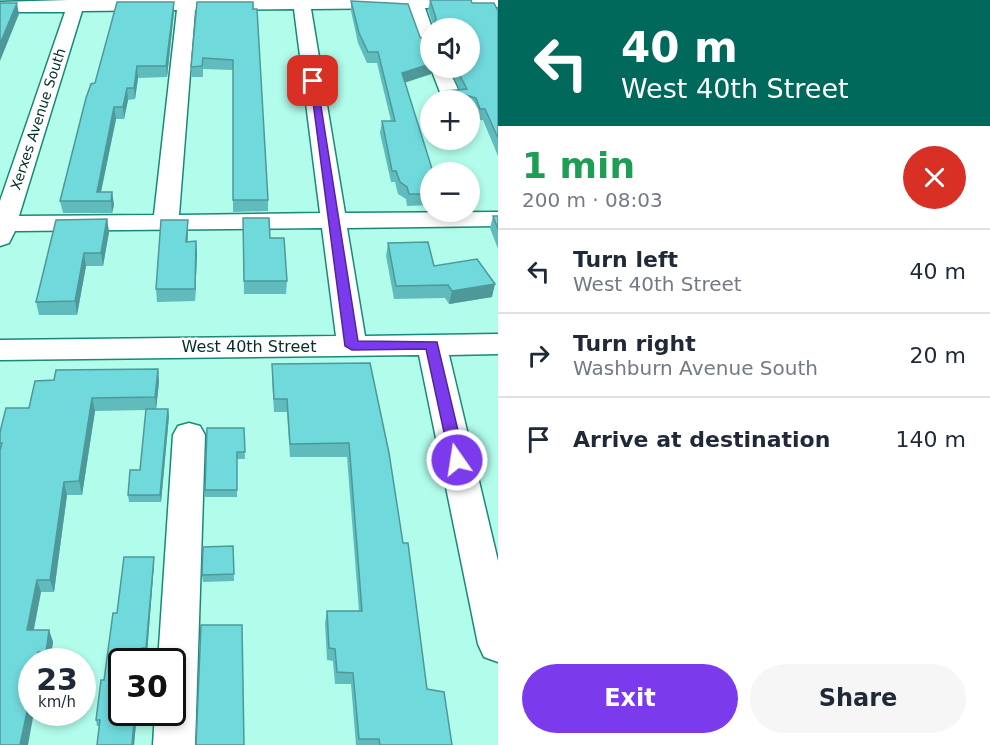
<!DOCTYPE html>
<html lang="en">
<head>
<meta charset="utf-8">
<style>
  :root { --surface:#fff; --page:#f6f6f7; --text:#1f2937; --muted:#747a83; --line:#e0e1e3; --accent:#7c3aed }
  body { margin:0; font-family:"DejaVu Sans",sans-serif; background:var(--page); color:var(--text); height:100vh; display:flex; flex-direction:column; font-size:22px; white-space:nowrap }
  * { box-sizing:border-box; margin:0 }
  p { font-size:20px; color:var(--muted) }
  .icon { flex:none; width:33px; height:33px; fill:none; stroke:currentColor; stroke-width:2; stroke-linecap:round; stroke-linejoin:round }
  .map { position:relative; flex:1; overflow:hidden }
  .sheet { display:flex; flex-direction:column; background:var(--surface); width:492px }
  .sheet>* { flex:none }
  .guide { background:#00695c; color:#fff; overflow:hidden }
  .controls { position:absolute; left:420px; top:18px; display:grid; gap:12px }
  .controls a { display:grid; place-items:center; width:60px; height:60px; border-radius:50%; background:var(--surface); box-shadow:0 3px 9px #0003; font-size:30px }
  .speed { position:absolute; left:18px; top:648px; display:flex; gap:12px; font-size:30px; font-weight:700; text-align:center }
  .speed>* { display:grid; place-content:center; width:78px; height:78px; border-radius:50%; background:var(--surface); box-shadow:0 3px 9px #0003; line-height:1 }
  .speed small { font-size:15px; font-weight:400 }
  .speed .limit { border:3px solid #111; border-radius:9px; background:#fff; color:#111 }
  .pin { position:absolute; display:grid; place-items:center; width:51px; height:51px; color:#fff; margin:-26px; border-radius:12px; box-shadow:0 3px 9px #0006 }
  .me { position:absolute; width:66px; margin:-33px; rotate:347deg; stroke-linejoin:round; filter:drop-shadow(0 0 4px #0008) }
  .turn { display:flex; align-items:center; gap:21px; height:126px; padding:0 24px; font-size:27px }
  .turn .icon { width:78px; height:78px; stroke-width:2.5 }
  .turn b { display:block; font-size:42px; line-height:51px }
  .round { display:grid; place-items:center; flex:none; width:63px; height:63px; border-radius:32px; background:var(--page) }
  .head { display:flex; align-items:center; justify-content:space-between; height:102px; padding:0 24px }
  h1 { font-size:36px; font-weight:800; line-height:45px; color:#1e9e55 }
  .cta { display:flex; gap:12px; margin-top:auto; padding:12px 24px }
  .cta a { flex:1; height:69px; border-radius:36px; background:var(--accent); color:#fff; font-size:24px; font-weight:800; line-height:69px; text-align:center }
  .cta a+a { background:var(--page); color:var(--text) }
  ul { padding:0; list-style:none }
  li { display:flex; align-items:center; gap:18px; height:84px; padding:0 24px; border-top:2px solid var(--line) }
  li div { flex:1 }
  li b { display:block; font-size:22px }
  li em { font-style:normal }
  main { display:flex; flex:1; min-height:0 }
  .map>svg:first-child { display:block }
  .lines { fill:none; stroke-linecap:round; stroke-linejoin:round }
  .minor-casing { stroke:#1a8876; stroke-width:3 }
  .minor { fill:#fff; fill-rule:evenodd }
  .wall { fill:#60bbbd }
  .shaded-wall { fill:#4e989a }
  .building { fill:#70d9dc; stroke:#4e989a; stroke-width:1.5 }
  .route { fill:#7c3aed; stroke:#51269a; stroke-width:1.5 }
  .labels { text-anchor:middle; stroke-width:5; stroke-linejoin:round; paint-order:stroke }
  .far-street-label { font-size:14px; fill:#022f28; stroke:#fff }
  .street-label { font-size:16px; fill:#022f28; stroke:#fff }
</style>
</head>
<body>
<main>
<div class="map">
<svg width="498" height="745" viewBox="0 0 498 745">
  <rect width="100%" height="100%" fill="#b1fceb"/>
  <g class="lines">
    <!-- minor casing -->
    <g class="minor-casing">
      <path id="minor" d="M68 0H498V7L425 8 432 28 430 53 421 47 407 8 311 9 345 213 498 212V226L347 228 365 336 498 334V354L449 355 498 561V662L484 657 478 644 419 355 0 360V340L336 336 322 228 15 231 9 243 0 246V201L65 12H0V2ZM294 9 320 213 179 215 195 10ZM177 10 154 215 19 216 82 11Z
        M430 66 448 68 463 100H443Z
        M189 423 200 426 205 435 195 745H153L155 712H172V662H158L173 435 178 426Z"/>
    </g>
    <!-- minor -->
    <use href="#minor" class="minor"/>
  </g>
  <!-- wall -->
  <path class="wall" d="M430 0 472 3 498 11V156L483 120H478L474 109 470 108V100H445L446 91 460 90 449 68H470L434 28 428 10Z
    M351 1 420 37 431 74 405 82 430 172V205L407 206 406 199 398 194 395 182H391L380 133 382 121H391L377 63H367L358 43 351 11Z
    M174 2V12L167 77 138 78 135 99 128 100 124 119H116L101 192H112L114 205 112 213H63L60 201Z
    M253 2 268 200V211L233 212V70L203 69V77H192L191 67Z
    M493 216H498V249L490 228Z
    M243 218 270 238 287 281 286 294H244Z
    M107 219 109 232 103 266H86L77 315H39L36 302Z
    M188 232V241H196L197 253 195 301 157 302 156 289Z
    M388 243 434 266 492 297 449 304 445 298 394 299 386 256Z
    M370 363 403 543 427 689 452 745H356L351 684H335L333 661 327 660 325 623 327 611H359L347 457H290L287 412H274L272 378V364Z
    M158 369 159 382 156 409 169 416 161 502H129L128 495 140 470 146 410 95 411 82 495H67L54 592H41L34 630H49L53 642 50 662H32L0 745V432L29 408 54 380Z
    M244 428 245 459H237V497H205V490Z
    M233 546 234 581 203 582 202 575Z
    M154 564 147 654H143L142 662H122V712H137L134 745H97L99 726H97L96 720 117 613Z"/>
  <!-- shaded-wall -->
  <path class="shaded-wall" d="M174 2V12L167 77 166 66Z
    M17 3 19 14 0 61V44Z
    M430 64V68H432L431 74 401 84 402 73Z
    M137 66 138 78 135 99 134 88Z
    M127 88 128 100 124 119 123 107Z
    M114 107 116 119 99 201 97 192Z
    M112 192 114 205 112 213 111 201Z
    M107 219 109 232 103 266 101 253Z
    M188 220V232L186 254V242Z
    M196 241 197 253 195 301V289Z
    M84 253 86 266 77 315 75 301Z
    M495 284 492 297 449 304 452 291Z
    M158 369 159 382 156 410 155 397Z
    M92 398 95 411 82 495 79 481Z
    M168 409 169 416 161 502 160 495Z
    M64 482 67 495 54 592 50 580Z
    M154 557V564L147 654 146 648Z
    M37 580 41 592 31 642 27 630Z
    M49 630 53 642 50 662H49L46 652Z
    M142 648 143 654 142 662H140Z
    M38 652 42 662H37Z
    M32 688V712H34L28 745H20Z
    M135 712H137L134 745H132Z"/>
  <!-- building -->
  <path class="building" d="M430 0H471L472 3H494L498 11V138L485 109H480L476 98 462 94H447L446 91 467 89 456 68H470V28H434L436 18Z
    M351 1 408 4 420 37 430 44V64L402 73 433 172H430V194H409L407 187 400 182 396 171H392L382 121H395L378 52H368L359 33Z
    M117 2H174L166 66H137L134 88H127L123 107H114L97 192H112L111 201H60L86 98 91 84 95 83Z
    M197 2H253V9H257L268 200H233V60L203 58 202 66 191 67Z
    M0 3H17L0 44Z
    M493 216H498V229Z
    M243 218H269L270 238H284L287 281H244Z
    M107 219 101 253H84L75 301 36 302 56 220Z
    M161 220H188L186 242 196 241 195 289H156Z
    M428 242 434 266 477 259 495 284 452 291 448 285 396 286 388 243Z
    M370 363 389 453 403 543H408L427 689 444 692 452 745H380L379 739H359L353 673 337 672 335 649 329 648 327 611H362L349 443 290 444 287 399H274L272 364Z
    M158 369 155 397 92 398 79 481 64 482 50 580H37L27 630H49L46 652H38L37 662H32V688L20 745H0V450L2 443H0V432L6 408H29L35 381 54 380 56 370Z
    M146 409H168L160 495H128L130 470H140Z
    M207 428H244L245 452H237V490H205Z
    M233 546 234 574 202 575 203 547Z
    M124 557H154L146 648H142L140 662H122V712H135L132 745H97L100 720H96L101 680H104L113 613H117Z
    M201 625H242L244 745H196Z"/>
  <!-- route -->
  <path class="route" d="M310 79 317 81 358 341 437 342 465 460 463 464H452L450 460 426 349 352 350 345 346Z"/>
  <g class="labels">
    <!-- far-street labels -->
    <g class="far-street-label">
      <text transform="translate(38 119) rotate(-72)" y="5">Xerxes Avenue South</text>
    </g>
    <!-- street labels -->
    <g class="street-label">
      <text x="249" y="352">West 40th Street</text>
    </g>
  </g>
</svg>
<div class="controls">
<a><svg class="icon" aria-label="sound" viewBox="0 0 24 24"><path d="M4 9h4l5-4v14l-5-4H4zM17 9q2 3 0 6"/></svg></a>
<a>+</a>
<a>−</a>
</div>
<div class="speed"><div>23<small>km/h</small></div><div class="limit">30</div></div>
<div class="pin" style="left:313px;top:81px;background:#d93025"><svg class="icon" aria-label="arrive" viewBox="0 0 24 24"><path d="M6 21V4h12l-3 4 3 4H6"/></svg></div>
<svg class="me" style="left:457px;top:460px" viewBox="-20 -20 40 40"><circle r="17" fill="#7c3aed" stroke="#fff" stroke-width="3"/><path d="M0-11L8 9 0 5-8 9z" fill="#fff"/></svg>
</div>
<section class="sheet">
<div class="guide">
<div class="turn"><svg class="icon" aria-label="left" viewBox="0 0 24 24"><path d="M17 20v-9H6M10 6l-5 5 5 5"/></svg><div><b>40 m</b>West 40th Street</div></div>
</div>
<div class="head"><div><h1>1 min</h1><p>200 m · 08:03</p></div><a class="round" style="background:#d93025;color:#fff"><svg class="icon" aria-label="close" viewBox="0 0 24 24"><path d="M6 6l12 12M18 6L6 18"/></svg></a></div>
<ul>
<li><svg class="icon" aria-label="left" viewBox="0 0 24 24"><path d="M17 20v-9H6M10 6l-5 5 5 5"/></svg><div><b>Turn left</b><p>West 40th Street</p></div><em>40 m</em></li>
<li><svg class="icon" aria-label="right" viewBox="0 0 24 24"><path d="M7 20v-9h11M14 6l5 5-5 5"/></svg><div><b>Turn right</b><p>Washburn Avenue South</p></div><em>20 m</em></li>
<li><svg class="icon" aria-label="arrive" viewBox="0 0 24 24"><path d="M6 21V4h12l-3 4 3 4H6"/></svg><div><b>Arrive at destination</b></div><em>140 m</em></li>
</ul>
<div class="cta"><a>Exit</a><a>Share</a></div>
</section>
</main>
</body>
</html>
